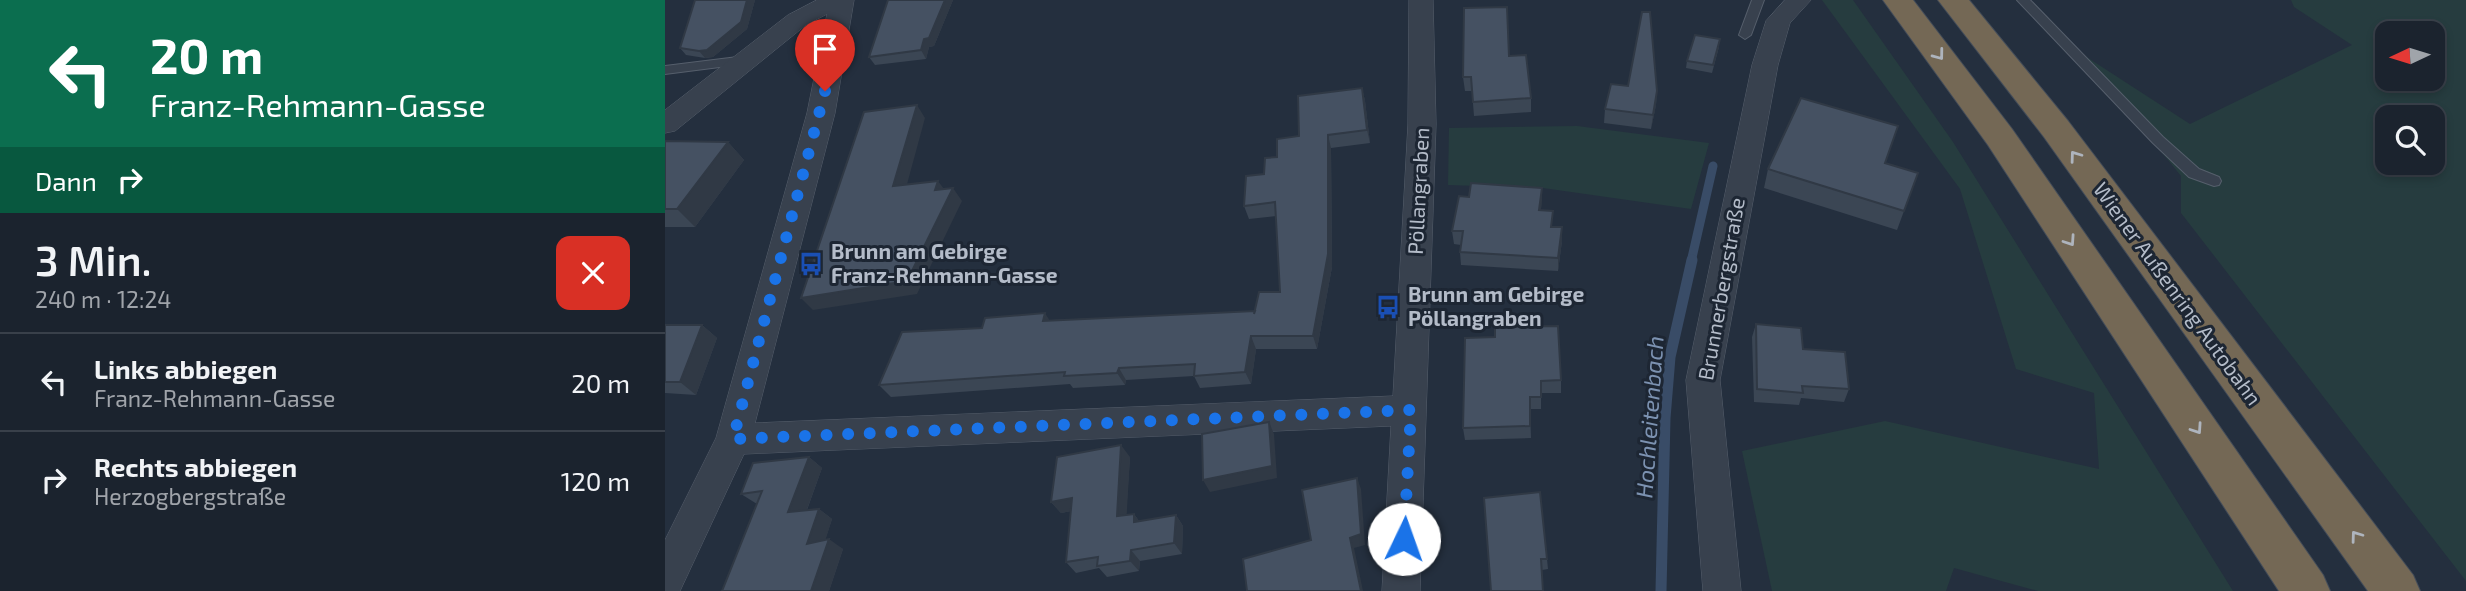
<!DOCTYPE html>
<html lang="de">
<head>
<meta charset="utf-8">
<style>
  :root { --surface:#1b232e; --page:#242b36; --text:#f1f3f6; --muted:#a0a4aa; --line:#39404a }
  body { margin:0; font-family:"Exo 2",sans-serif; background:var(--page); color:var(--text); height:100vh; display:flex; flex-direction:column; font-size:26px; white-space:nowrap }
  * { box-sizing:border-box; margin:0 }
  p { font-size:23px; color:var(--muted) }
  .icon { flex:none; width:38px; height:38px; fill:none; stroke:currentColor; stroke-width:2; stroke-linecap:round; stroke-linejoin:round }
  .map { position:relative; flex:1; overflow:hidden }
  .drawer { display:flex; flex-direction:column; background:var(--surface); width:665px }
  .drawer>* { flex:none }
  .banner { background:#0b6e4f; color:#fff; overflow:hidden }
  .needle { width:46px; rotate:266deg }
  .buttons { position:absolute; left:1710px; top:21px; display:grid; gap:14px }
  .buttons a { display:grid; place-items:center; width:70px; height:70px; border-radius:14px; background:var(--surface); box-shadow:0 4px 10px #0003,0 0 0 2px var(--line); font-size:35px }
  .pin { position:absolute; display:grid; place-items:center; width:60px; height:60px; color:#fff; margin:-72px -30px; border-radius:50% 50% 50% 0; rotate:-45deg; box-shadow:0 0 7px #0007 }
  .pin .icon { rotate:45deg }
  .me { position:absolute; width:77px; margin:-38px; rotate:3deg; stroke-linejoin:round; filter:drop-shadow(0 0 5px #0008) }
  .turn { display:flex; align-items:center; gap:24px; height:147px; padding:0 35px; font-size:32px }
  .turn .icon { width:91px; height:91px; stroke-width:2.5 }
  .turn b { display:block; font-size:49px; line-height:60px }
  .then { display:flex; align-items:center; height:66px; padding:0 35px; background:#0003; gap:14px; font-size:26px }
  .round { display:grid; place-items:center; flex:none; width:74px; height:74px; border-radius:14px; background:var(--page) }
  .head { display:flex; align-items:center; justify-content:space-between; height:119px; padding:0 35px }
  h1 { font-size:42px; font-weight:600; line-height:52px }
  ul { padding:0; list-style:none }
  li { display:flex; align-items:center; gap:21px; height:98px; padding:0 35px; border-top:2px solid var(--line) }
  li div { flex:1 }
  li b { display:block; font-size:26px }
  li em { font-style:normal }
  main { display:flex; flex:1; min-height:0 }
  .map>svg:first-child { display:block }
  .green { fill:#263c3f; fill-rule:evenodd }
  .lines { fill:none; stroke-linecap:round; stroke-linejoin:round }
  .stream-far1 { stroke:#394c67; stroke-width:9 }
  .stream { stroke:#394c67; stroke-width:11 }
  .service-casing { stroke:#565f6c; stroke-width:2 }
  .minor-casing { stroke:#565f6c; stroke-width:1 }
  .motorway-casing { stroke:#434c59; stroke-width:2 }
  .service { fill:#38414e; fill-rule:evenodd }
  .minor { fill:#38414e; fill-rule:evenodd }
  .motorway { fill:#746855; fill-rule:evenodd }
  .wall { fill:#3b4654 }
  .shaded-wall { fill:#303945 }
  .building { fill:#455162; stroke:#303945; stroke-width:2 }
  .oneway { stroke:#aeb4bd }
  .route { stroke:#1a73e8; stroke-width:12; stroke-dasharray:0 21.6 }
  .labels { text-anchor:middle; stroke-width:6; stroke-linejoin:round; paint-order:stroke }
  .street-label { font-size:21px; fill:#b4bcc9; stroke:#1d2633 }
  .poi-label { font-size:21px; font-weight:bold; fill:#b4bcc9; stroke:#1d2633; text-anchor:start }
  .water-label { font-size:23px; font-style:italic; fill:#7c92b1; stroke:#1d2633 }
</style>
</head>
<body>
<main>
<section class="drawer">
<div class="banner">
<div class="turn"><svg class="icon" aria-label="left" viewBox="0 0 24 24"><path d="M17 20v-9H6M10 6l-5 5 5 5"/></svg><div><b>20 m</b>Franz-Rehmann-Gasse</div></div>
<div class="then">Dann<svg class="icon" aria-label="right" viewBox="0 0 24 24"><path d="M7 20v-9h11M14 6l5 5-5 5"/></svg></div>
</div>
<div class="head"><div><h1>3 Min.</h1><p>240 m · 12:24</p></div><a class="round" style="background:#d93025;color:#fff"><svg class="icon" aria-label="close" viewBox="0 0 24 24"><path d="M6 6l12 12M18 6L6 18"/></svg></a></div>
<ul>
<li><svg class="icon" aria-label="left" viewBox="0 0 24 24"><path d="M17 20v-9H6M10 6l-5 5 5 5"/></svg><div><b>Links abbiegen</b><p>Franz-Rehmann-Gasse</p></div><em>20 m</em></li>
<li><svg class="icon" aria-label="right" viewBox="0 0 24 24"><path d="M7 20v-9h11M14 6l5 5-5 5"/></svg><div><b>Rechts abbiegen</b><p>Herzogbergstraße</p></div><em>120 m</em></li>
</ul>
</section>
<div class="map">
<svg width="1801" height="591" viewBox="0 0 1801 591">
  <rect width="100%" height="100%" fill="#242f3e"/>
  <!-- green -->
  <path class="green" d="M1157 0H1188L1288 142 1568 591H1373L1289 568 1281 591H1107L1077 451 1220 421 1434 469 1429 393 1351 369 1295 189Z
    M1626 0H1801V581L1516 213V176L1417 54 1525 124 1687 45 1629 7ZM1722 33H1768V79H1722ZM1722 117H1768V163H1722Z
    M912 126 1044 143 1026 209 878 188 783 185 784 128Z"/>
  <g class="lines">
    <!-- stream-far1 -->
    <path class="stream-far1" d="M1026 262 1048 166"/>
    <!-- stream -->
    <path class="stream" d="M996 591 1000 418 1005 357 1027 260"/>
    <!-- service casing -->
    <g class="service-casing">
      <path id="service" d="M1087 0H1099L1086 35 1080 39 1074 35Z
        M1352 0H1365L1498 137 1534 169 1554 177 1556 181 1554 185 1549 186 1524 177 1488 143Z
        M81 56 86 57V63L0 74V66Z"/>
    </g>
    <!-- minor casing -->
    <g class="minor-casing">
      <path id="minor" d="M152 0H189L170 113 90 423 728 396 743 124 744 0H768L771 124 755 591H717L726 426 79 454 15 591H0V540L51 438 142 113 162 14 141 25 10 131 0 133V110L123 15Z
        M1120 0H1146L1125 23 1113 65 1055 380 1076 591H1038L1021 380 1087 65 1101 21Z"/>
    </g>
    <!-- motorway casing -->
    <g class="motorway-casing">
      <path id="motorway" d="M1218 0H1248L1347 129 1658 575 1665 591H1614L1323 145Z
        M1273 0H1304L1403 121 1748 575 1755 591H1703L1379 137Z"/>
    </g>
    <!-- service -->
    <use href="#service" class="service"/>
    <!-- minor -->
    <use href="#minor" class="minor"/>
    <!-- motorway -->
    <use href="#motorway" class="motorway"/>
  </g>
  <!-- wall -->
  <path class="wall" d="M30 0H90L82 29 48 57 40 58 21 55 15 48Z
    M223 0H288L269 46 264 47 261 59 210 65 204 57Z
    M1054 47 1047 73 1021 68 1022 61Z
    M844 56 866 98V112L809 116 807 91H800L798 77Z
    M697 88 700 101 705 143 666 148 667 267 652 349H591L586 384 535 388 529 376 461 380 460 385 408 388 405 384 226 397 214 385 317 328 385 320 590 312 615 292 611 216 584 219 579 206 599 174 612 157 634 136Z
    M992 91 991 105 986 129 939 123 940 109Z
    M0 141 63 142 79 160 30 227H0Z
    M1220 163 1239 211 1232 230 1099 188 1103 169Z
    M877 188 876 210 897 241 893 271 796 265 795 252 796 245 789 244 787 231 804 197Z
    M1091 324 1138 349 1184 389 1179 402 1136 398 1134 405 1089 402 1087 337Z
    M0 325H37L52 338 31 395 0 393Z
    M800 338 896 380V393H876V409H865L866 438 800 440 798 428Z
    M144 457 157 468 142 510 154 509 167 519 160 540 178 549 164 591H57L92 504 76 494Z
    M465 457 461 515 469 514 474 521 511 515 518 526 517 554 475 561 474 571 442 577 434 568 411 573 401 562 406 511 396 513 386 502Z
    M819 498 882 559 883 569 877 570Z"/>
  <!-- shaded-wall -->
  <path class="shaded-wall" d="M82 0H90L82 29 48 57 40 58 34 51Z
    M280 0H288L269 46 264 47 261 59 256 50 259 39Z
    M697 88 700 101 705 143 702 130Z
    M992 91 991 105 986 129 988 115Z
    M252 105 260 118 238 199 228 186Z
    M663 135 666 148 667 267 652 349 648 336Z
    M63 142 79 160 30 227 12 209Z
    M273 181 282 193 270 190Z
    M288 188 297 201 252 294 148 310 136 298Z
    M877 188V201L874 224V210Z
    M897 227V241L893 271V258Z
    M380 313 388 326 378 321Z
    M37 325 52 338 31 395 15 382Z
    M586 336 591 349 586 384 580 372Z
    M454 368 461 380 460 385 452 373Z
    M604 422 609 434 612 478 545 492 538 480Z
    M456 445 465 457 461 527 452 516Z
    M144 457 157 468 137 523 123 512Z
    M692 478 696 489 700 545 689 548 698 591H696L685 538Z
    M407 498 417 509 396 513 386 502Z
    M154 509 167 519 156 554 142 544Z
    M469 514 477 525 469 522Z
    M511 515 518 526 517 554 509 543Z
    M164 539 178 549 164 591H146Z
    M466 550 475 561 474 571 465 561Z"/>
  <!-- building -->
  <path class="building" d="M30 0H82L76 22 42 50 34 51 15 48Z
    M223 0H280L264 38 259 39 256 50 204 57Z
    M842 7 844 56 861 55 866 98 808 102 806 77H798L799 8Z
    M977 12H985L992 91 988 115 940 109 946 84 963 86Z
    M1030 35 1055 39 1048 65 1022 61Z
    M697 88 702 130 663 135V254L648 336H586L580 372 529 376 530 364 454 368 452 373 399 376 400 372 214 385 237 332 317 328 320 318 380 313 378 321 590 311 589 314 594 292H615L610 202 579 206 581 176 599 174 600 158 612 157V139L634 136 633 96Z
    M1136 98 1233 126 1220 163 1253 173 1239 211 1103 169Z
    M252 105 228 186 273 181 270 190 288 188 242 281 136 298 199 112Z
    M0 141 63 142 12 209H0Z
    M806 183 877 188 874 210 888 211 886 227H897L893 258 795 252 798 231H787L794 196 804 197Z
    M1091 324 1136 328 1138 349 1180 352 1184 389 1137 386 1138 393 1092 389Z
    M0 325H37L15 382H0Z
    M893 326 896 380 876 381V397H865V426L798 428 800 338 830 337V327Z
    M604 422 607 466 538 480 537 434Z
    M456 445 452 516 469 514V522L511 515 509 543 466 550 465 561 432 566 433 557 401 562 407 498 386 502 392 457Z
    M144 457 123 512 154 509 142 544 164 539 146 591H57L97 491 76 494 88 463Z
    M692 478 696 534 685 538 696 591H582L578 559 646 540 637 490Z
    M875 492 882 559H876L878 591H826L819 498Z"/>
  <!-- one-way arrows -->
  <defs><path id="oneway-chevron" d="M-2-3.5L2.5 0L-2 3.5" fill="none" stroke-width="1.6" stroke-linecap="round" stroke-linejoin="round" transform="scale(1.75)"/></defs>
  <g class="oneway">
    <use href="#oneway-chevron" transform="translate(1274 55) rotate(53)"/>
    <use href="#oneway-chevron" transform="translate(1410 156) rotate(-126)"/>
    <use href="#oneway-chevron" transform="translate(1405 241) rotate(56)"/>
    <use href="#oneway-chevron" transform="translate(1532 429) rotate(56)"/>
    <use href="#oneway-chevron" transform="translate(1691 536) rotate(-126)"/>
  </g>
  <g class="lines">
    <!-- route -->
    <path class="route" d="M160 91 68 439 746 410 739 539"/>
  </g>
  <!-- icons -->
  <defs>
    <g id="bus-bare" transform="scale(1.89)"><path d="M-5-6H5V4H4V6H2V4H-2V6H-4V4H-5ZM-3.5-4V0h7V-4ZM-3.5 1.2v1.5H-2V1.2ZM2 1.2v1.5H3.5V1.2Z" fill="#1a4fb4" stroke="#1d2633" stroke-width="2.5" paint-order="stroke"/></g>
  </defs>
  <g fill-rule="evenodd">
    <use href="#bus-bare" x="146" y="264"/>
    <use href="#bus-bare" x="723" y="307"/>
  </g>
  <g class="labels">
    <!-- street labels -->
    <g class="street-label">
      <text transform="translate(754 191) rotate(-87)" y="7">Pöllangraben</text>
      <text transform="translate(1057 289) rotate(-80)" y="7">Brunnerbergstraße</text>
      <text transform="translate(1512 294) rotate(54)" y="7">Wiener Außenring Autobahn</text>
    </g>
    <!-- poi labels -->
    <g class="poi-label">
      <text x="166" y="259">Brunn am Gebirge<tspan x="166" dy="24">Franz-Rehmann-Gasse</tspan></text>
      <text x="743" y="302">Brunn am Gebirge<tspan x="743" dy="24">Pöllangraben</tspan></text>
    </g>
    <!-- water labels -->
    <g class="water-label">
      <text transform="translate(985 417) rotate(-86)" y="8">Hochleitenbach</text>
    </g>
  </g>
</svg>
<div class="buttons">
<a><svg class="needle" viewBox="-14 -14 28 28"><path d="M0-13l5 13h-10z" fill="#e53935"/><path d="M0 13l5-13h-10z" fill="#a0a4aa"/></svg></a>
<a><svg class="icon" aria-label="search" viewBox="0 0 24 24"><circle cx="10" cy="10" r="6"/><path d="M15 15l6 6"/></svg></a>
</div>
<div class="pin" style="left:160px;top:91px;background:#d93025"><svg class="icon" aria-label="arrive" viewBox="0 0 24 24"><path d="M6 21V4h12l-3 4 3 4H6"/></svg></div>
<svg class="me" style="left:739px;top:539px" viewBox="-20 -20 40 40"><circle r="19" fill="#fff"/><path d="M0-13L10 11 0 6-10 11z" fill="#1a73e8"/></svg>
</div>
</main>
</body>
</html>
